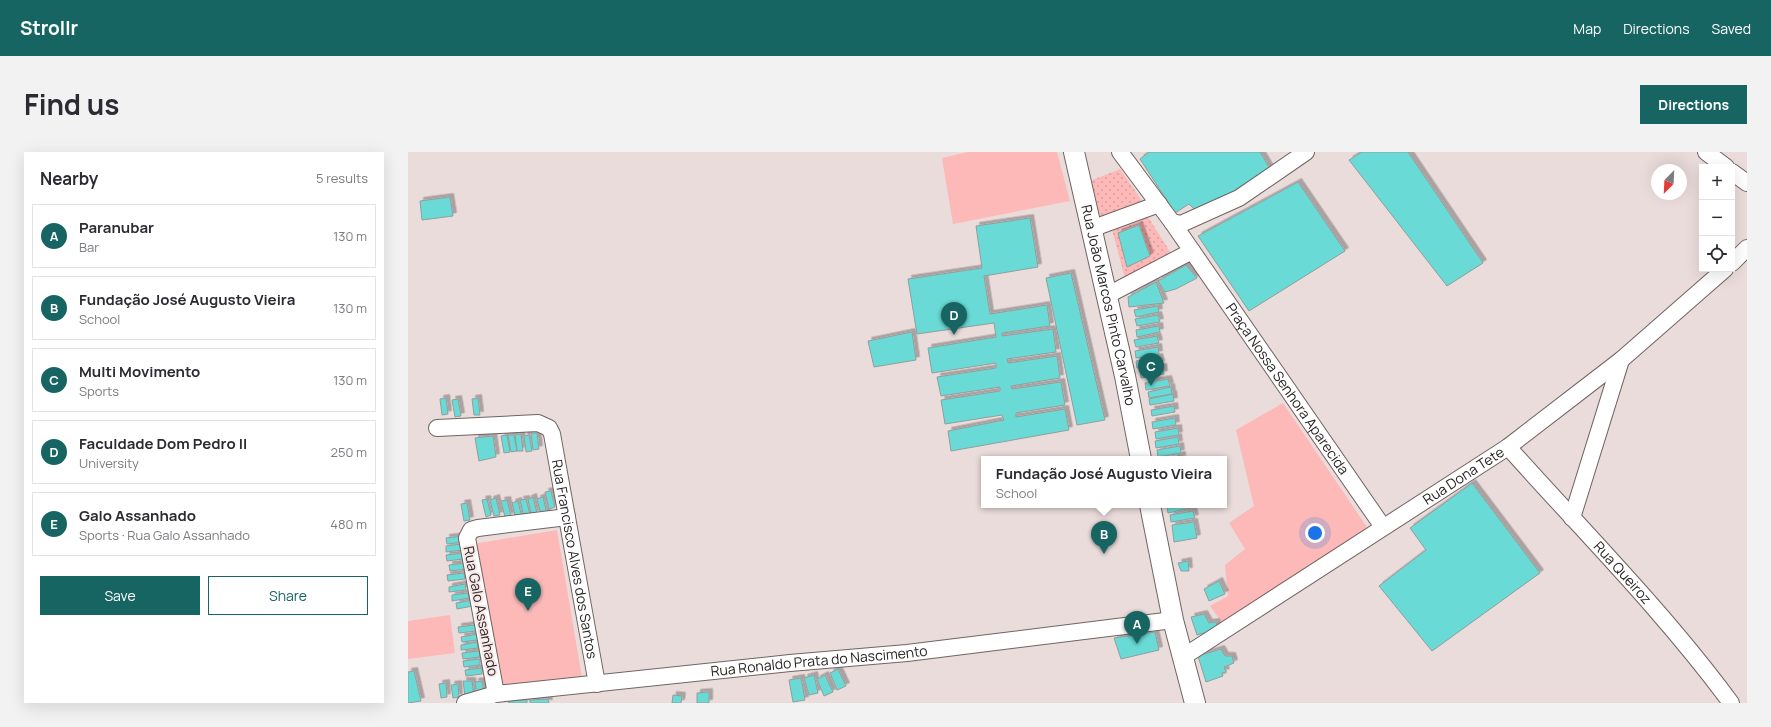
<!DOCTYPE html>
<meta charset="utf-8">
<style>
body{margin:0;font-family:Manrope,sans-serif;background:#f2f2f3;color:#2b2b33}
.controls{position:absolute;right:12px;top:12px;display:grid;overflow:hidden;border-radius:0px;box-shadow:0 4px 16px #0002}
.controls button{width:36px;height:36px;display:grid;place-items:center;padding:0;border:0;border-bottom:1px solid #e1e1e2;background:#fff;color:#2b2b33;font:20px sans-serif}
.compass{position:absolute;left:1243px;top:12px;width:36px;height:36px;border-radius:50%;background:#fff;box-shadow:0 4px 16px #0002;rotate:204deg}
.you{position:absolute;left:907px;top:381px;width:14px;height:14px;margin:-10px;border:3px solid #fff;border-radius:50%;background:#1a73e8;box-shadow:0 0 0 6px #1a73e833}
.badge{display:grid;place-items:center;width:26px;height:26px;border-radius:50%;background:#176562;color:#fff;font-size:13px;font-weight:700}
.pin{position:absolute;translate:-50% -33px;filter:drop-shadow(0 1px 2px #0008)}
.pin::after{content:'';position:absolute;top:21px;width:14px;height:12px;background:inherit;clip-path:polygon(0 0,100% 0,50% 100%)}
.popup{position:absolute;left:573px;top:304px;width:246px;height:52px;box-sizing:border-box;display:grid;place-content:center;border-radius:0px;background:#fff;filter:drop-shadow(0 1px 3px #0005);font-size:13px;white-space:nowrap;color:#7c7c81}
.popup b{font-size:15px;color:#2b2b33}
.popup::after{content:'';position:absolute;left:50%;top:100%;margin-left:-8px;border:8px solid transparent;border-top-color:#fff}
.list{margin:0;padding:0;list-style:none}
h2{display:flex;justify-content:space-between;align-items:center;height:52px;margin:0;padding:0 16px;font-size:17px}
h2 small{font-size:13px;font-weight:400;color:#7c7c81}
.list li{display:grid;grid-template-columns:26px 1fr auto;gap:12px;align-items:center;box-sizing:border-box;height:64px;margin:0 8px 8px;padding:0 8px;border:1px solid #e1e1e2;border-radius:0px}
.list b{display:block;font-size:15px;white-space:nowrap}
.list p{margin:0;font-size:13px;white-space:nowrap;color:#7c7c81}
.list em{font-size:13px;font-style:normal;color:#7c7c81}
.actions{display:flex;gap:8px;padding:12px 16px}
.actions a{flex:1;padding:9px 0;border:1px solid #176562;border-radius:0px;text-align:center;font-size:14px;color:#176562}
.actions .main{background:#176562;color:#fff}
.icon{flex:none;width:22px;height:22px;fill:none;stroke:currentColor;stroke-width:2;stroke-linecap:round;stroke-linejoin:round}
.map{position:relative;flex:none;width:1339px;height:551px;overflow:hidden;border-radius:0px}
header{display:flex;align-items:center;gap:24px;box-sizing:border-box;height:56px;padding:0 20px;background:#176562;color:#fff}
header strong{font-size:19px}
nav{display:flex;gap:22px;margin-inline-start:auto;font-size:14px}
.intro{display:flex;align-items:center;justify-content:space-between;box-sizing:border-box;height:96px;padding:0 24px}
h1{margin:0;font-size:28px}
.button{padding:10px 18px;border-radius:0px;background:#176562;color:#fff;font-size:14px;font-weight:700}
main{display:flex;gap:24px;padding:0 24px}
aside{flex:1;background:#fff;border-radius:0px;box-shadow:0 4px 16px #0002}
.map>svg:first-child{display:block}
.grass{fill:#fcb9b7}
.park{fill:url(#park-dots)}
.building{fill:#69dad5;stroke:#909e9d;filter:url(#shadow)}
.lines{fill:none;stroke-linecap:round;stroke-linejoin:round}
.minor-casing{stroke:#706463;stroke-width:18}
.major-casing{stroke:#706463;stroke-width:22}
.minor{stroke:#fff;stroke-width:16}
.major{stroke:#fff;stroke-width:20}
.labels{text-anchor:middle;stroke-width:4;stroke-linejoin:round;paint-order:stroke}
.street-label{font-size:14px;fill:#292323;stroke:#f8e9e8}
</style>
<header>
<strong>Strollr</strong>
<nav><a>Map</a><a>Directions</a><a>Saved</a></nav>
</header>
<div class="intro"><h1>Find us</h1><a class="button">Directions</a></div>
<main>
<aside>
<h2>Nearby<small>5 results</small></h2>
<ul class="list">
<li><span class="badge">A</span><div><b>Paranubar</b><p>Bar</p></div><em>130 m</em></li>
<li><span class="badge">B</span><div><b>Fundação José Augusto Vieira</b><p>School</p></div><em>130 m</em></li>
<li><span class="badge">C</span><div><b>Multi Movimento</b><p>Sports</p></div><em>130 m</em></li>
<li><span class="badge">D</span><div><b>Faculdade Dom Pedro II</b><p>University</p></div><em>250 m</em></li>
<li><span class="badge">E</span><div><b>Galo Assanhado</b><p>Sports · Rua Galo Assanhado</p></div><em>480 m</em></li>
</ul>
<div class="actions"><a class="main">Save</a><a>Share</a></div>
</aside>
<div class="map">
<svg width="1339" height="551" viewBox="0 0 1339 551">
<defs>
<pattern id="park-dots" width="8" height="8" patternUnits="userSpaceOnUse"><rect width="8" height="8" fill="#fcb9b7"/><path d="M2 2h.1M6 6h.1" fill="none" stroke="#d89f9d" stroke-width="1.8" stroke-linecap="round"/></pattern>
<filter id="shadow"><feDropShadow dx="3.5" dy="-3.5" stdDeviation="0" flood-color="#0004"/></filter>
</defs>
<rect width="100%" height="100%" fill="#eadcdb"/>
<path class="grass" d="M 560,0 L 649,0 L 662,49 L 545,72 L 534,6 Z
M 875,251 L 961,378 L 815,472 L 802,454 L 820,444 L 817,413 L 837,397 L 821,371 L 846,354 L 828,278 Z
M 149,378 L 174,526 L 90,540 L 65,392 Z
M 42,463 L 47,501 L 0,507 L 0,469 Z"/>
<path class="park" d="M 712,17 L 734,49 L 692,64 L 682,29 Z
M 739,63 L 764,103 L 717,126 L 703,74 Z"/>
<path class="building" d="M 741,0 L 852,0 L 864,20 L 814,50 L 809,46 L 789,60 L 781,52 L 767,61 L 732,7 Z
M 954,0 L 1000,0 L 1075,111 L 1039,134 L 941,8 Z
M 890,30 L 937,99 L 841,159 L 790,84 Z
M 42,45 L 45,64 L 14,68 L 12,49 Z
M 622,66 L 630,115 L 576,124 L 582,162 L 639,153 L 642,174 L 594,181 L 594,184 L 645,177 L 648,200 L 599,207 L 600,211 L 649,204 L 652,226 L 603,234 L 604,237 L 653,230 L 657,253 L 608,261 L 608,265 L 657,257 L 661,278 L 543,299 L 540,279 L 596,268 L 594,263 L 537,272 L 533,248 L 592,239 L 592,235 L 533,244 L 529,225 L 588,216 L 588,211 L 524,221 L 520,196 L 588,185 L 586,171 L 509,182 L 500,127 L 574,116 L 568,74 Z
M 731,73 L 742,104 L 719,115 L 710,81 Z
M 778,113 L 789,126 L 768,137 L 757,140 L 750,129 Z
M 663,121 L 697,268 L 669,273 L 638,126 Z
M 748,130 L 756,151 L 721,155 L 720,145 Z
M 750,154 L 751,160 L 728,165 L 726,158 Z
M 750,163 L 752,170 L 729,174 L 727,167 Z
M 751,174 L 752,180 L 729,185 L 728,178 Z
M 504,180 L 508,208 L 466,215 L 460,189 Z
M 749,184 L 751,191 L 728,195 L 726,188 Z
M 750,195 L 751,202 L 728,206 L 727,199 Z
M 751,205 L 753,212 L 729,216 L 728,209 Z
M 755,215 L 756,222 L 733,226 L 732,219 Z
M 760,227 L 762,234 L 738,238 L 737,231 Z
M 763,235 L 764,242 L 741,246 L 740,240 Z
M 765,242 L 766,249 L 742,253 L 741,247 Z
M 38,246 L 40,262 L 34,263 L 32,247 Z
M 70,246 L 72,263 L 66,263 L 64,247 Z
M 50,247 L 53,264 L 47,265 L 44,248 Z
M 766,254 L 767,260 L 744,264 L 743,258 Z
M 767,266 L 768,273 L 745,277 L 744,270 Z
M 770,276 L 771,283 L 748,287 L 747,280 Z
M 123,281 L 129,281 L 131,297 L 125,298 Z
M 113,282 L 115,299 L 109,299 L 107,283 Z
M 99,283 L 102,300 L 96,301 L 93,284 Z
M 100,283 L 106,283 L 109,299 L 103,300 Z
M 121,283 L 124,299 L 118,300 L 116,284 Z
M 85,284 L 88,305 L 71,309 L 67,286 Z
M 770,285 L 771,292 L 748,296 L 747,289 Z
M 772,294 L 773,301 L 750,305 L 749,298 Z
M 774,303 L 774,307 L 754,307 Z
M 1064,331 L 1132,421 L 1024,499 L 971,434 L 1018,398 L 1002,376 Z
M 143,339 L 147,355 L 141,357 L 137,340 Z
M 125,345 L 129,361 L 123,363 L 120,347 Z
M 135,345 L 139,362 L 133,363 L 129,347 Z
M 88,346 L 92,363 L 86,364 L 82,348 Z
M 79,347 L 83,363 L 78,365 L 74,348 Z
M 118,347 L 122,363 L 116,364 L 112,348 Z
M 99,348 L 103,364 L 97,365 L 93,349 Z
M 110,349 L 114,366 L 108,367 L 104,351 Z
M 59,351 L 62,368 L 56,369 L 53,352 Z
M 764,353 L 783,353 L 783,356 L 760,361 L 759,354 Z
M 785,359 L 787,366 L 763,370 L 762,363 Z
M 786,370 L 789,386 L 766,390 L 764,373 Z
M 55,384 L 55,390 L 39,392 L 38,386 Z
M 54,392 L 55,398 L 38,400 L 38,394 Z
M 55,401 L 55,407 L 39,409 L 38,403 Z
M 780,409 L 781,419 L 773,419 L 770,411 Z
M 57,411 L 58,417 L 42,419 L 41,413 Z
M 56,421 L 57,427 L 40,429 L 39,423 Z
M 811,429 L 817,442 L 801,449 L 796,437 Z
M 57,432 L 58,438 L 41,440 L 41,435 Z
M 60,441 L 61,446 L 44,449 L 44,443 Z
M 65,448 L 65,454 L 49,457 L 48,451 Z
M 796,462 L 801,471 L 808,470 L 810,477 L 789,483 L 783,465 Z
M 67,473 L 68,479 L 51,481 L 50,475 Z
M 747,480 L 751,498 L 713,507 L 706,486 Z
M 70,482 L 70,488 L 54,490 L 53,485 Z
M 69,490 L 70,496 L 53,498 L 53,493 Z
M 813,497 L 817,504 L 824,504 L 826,511 L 816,515 L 818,520 L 814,521 L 815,524 L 798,530 L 790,504 Z
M 71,499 L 72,505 L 55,507 L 54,501 Z
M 72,507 L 72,513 L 56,515 L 55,509 Z
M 74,516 L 74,522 L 58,524 L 57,518 Z
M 430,517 L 438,534 L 429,538 L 422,521 Z
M 6,519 L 13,549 L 0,551 L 0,520 Z
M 406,523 L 410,541 L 401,543 L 396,526 Z
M 417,523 L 425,540 L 416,544 L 409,527 Z
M 393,526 L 397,548 L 385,550 L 381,528 Z
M 55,529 L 64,529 L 66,543 L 57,544 Z
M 74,529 L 76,542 L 69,543 L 67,530 Z
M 38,531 L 39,545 L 33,546 L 31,532 Z
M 50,532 L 51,545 L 45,546 L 43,533 Z
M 301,540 L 301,551 L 289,551 L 289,541 Z
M 265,543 L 274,544 L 273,551 L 264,551 Z
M 140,547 L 141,551 L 122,551 L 122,548 Z
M 119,548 L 119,551 L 101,551 L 100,549 Z"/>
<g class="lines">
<g class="minor-casing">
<g id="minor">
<path id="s1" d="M 712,0 L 764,70 L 975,375"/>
<path d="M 1298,0 L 1318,15"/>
<path d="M 1324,20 L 1339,31"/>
<path d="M 764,70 L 773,72 L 831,46 L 898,0"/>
<path d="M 683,77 L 751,52"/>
<path d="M 1324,111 L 1339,96"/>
<path d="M 698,144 L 784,99"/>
<path id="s2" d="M 29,276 L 130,271 L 141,276 L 144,282 L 189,532"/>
<path id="s3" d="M 1100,295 C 1175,379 1256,460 1323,551"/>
<path d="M 1164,366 L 1213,208"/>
<path id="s4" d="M 775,505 L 1100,295 L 1213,208 L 1317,117"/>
<path d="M 88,542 L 59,386 L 63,378 L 70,376 L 159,365"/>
<path id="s5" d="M 57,551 L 88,542 L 382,511 L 499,501 L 765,468"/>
</g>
</g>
<g class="major-casing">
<g id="major">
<path id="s6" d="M 666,0 L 717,224 L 733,307"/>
<path d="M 742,353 L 765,468 L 787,551"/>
</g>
</g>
<use href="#minor" class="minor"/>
<use href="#major" class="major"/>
</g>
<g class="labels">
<g class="street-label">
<text dy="5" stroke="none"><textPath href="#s6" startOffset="157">Rua João Marcos Pinto Carvalho</textPath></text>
<text dy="5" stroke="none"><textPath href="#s1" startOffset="290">Praça Nossa Senhora Aparecida</textPath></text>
<text dy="5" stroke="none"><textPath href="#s4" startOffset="334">Rua Dona Tete</textPath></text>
<text dy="5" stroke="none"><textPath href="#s2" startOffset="247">Rua Francisco Alves dos Santos</textPath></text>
<text dy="5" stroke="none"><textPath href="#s3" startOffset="170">Rua Queiroz</textPath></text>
<text transform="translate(73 459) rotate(79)" y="5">Rua Galo Assanhado</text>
<text dy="5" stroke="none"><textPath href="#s5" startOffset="357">Rua Ronaldo Prata do Nascimento</textPath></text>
</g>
</g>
</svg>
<div class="controls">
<button>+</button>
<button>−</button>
<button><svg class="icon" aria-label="locate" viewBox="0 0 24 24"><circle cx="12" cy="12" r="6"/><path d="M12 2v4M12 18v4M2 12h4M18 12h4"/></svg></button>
</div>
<svg class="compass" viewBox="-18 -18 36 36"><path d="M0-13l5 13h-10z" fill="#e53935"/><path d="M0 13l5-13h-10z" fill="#7c7c81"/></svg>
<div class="you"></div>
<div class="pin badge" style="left:729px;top:492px">A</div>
<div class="pin badge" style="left:696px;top:402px">B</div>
<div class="popup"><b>Fundação José Augusto Vieira</b>School</div>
<div class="pin badge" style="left:743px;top:234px">C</div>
<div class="pin badge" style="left:546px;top:183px">D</div>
<div class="pin badge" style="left:120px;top:459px">E</div>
</div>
</main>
